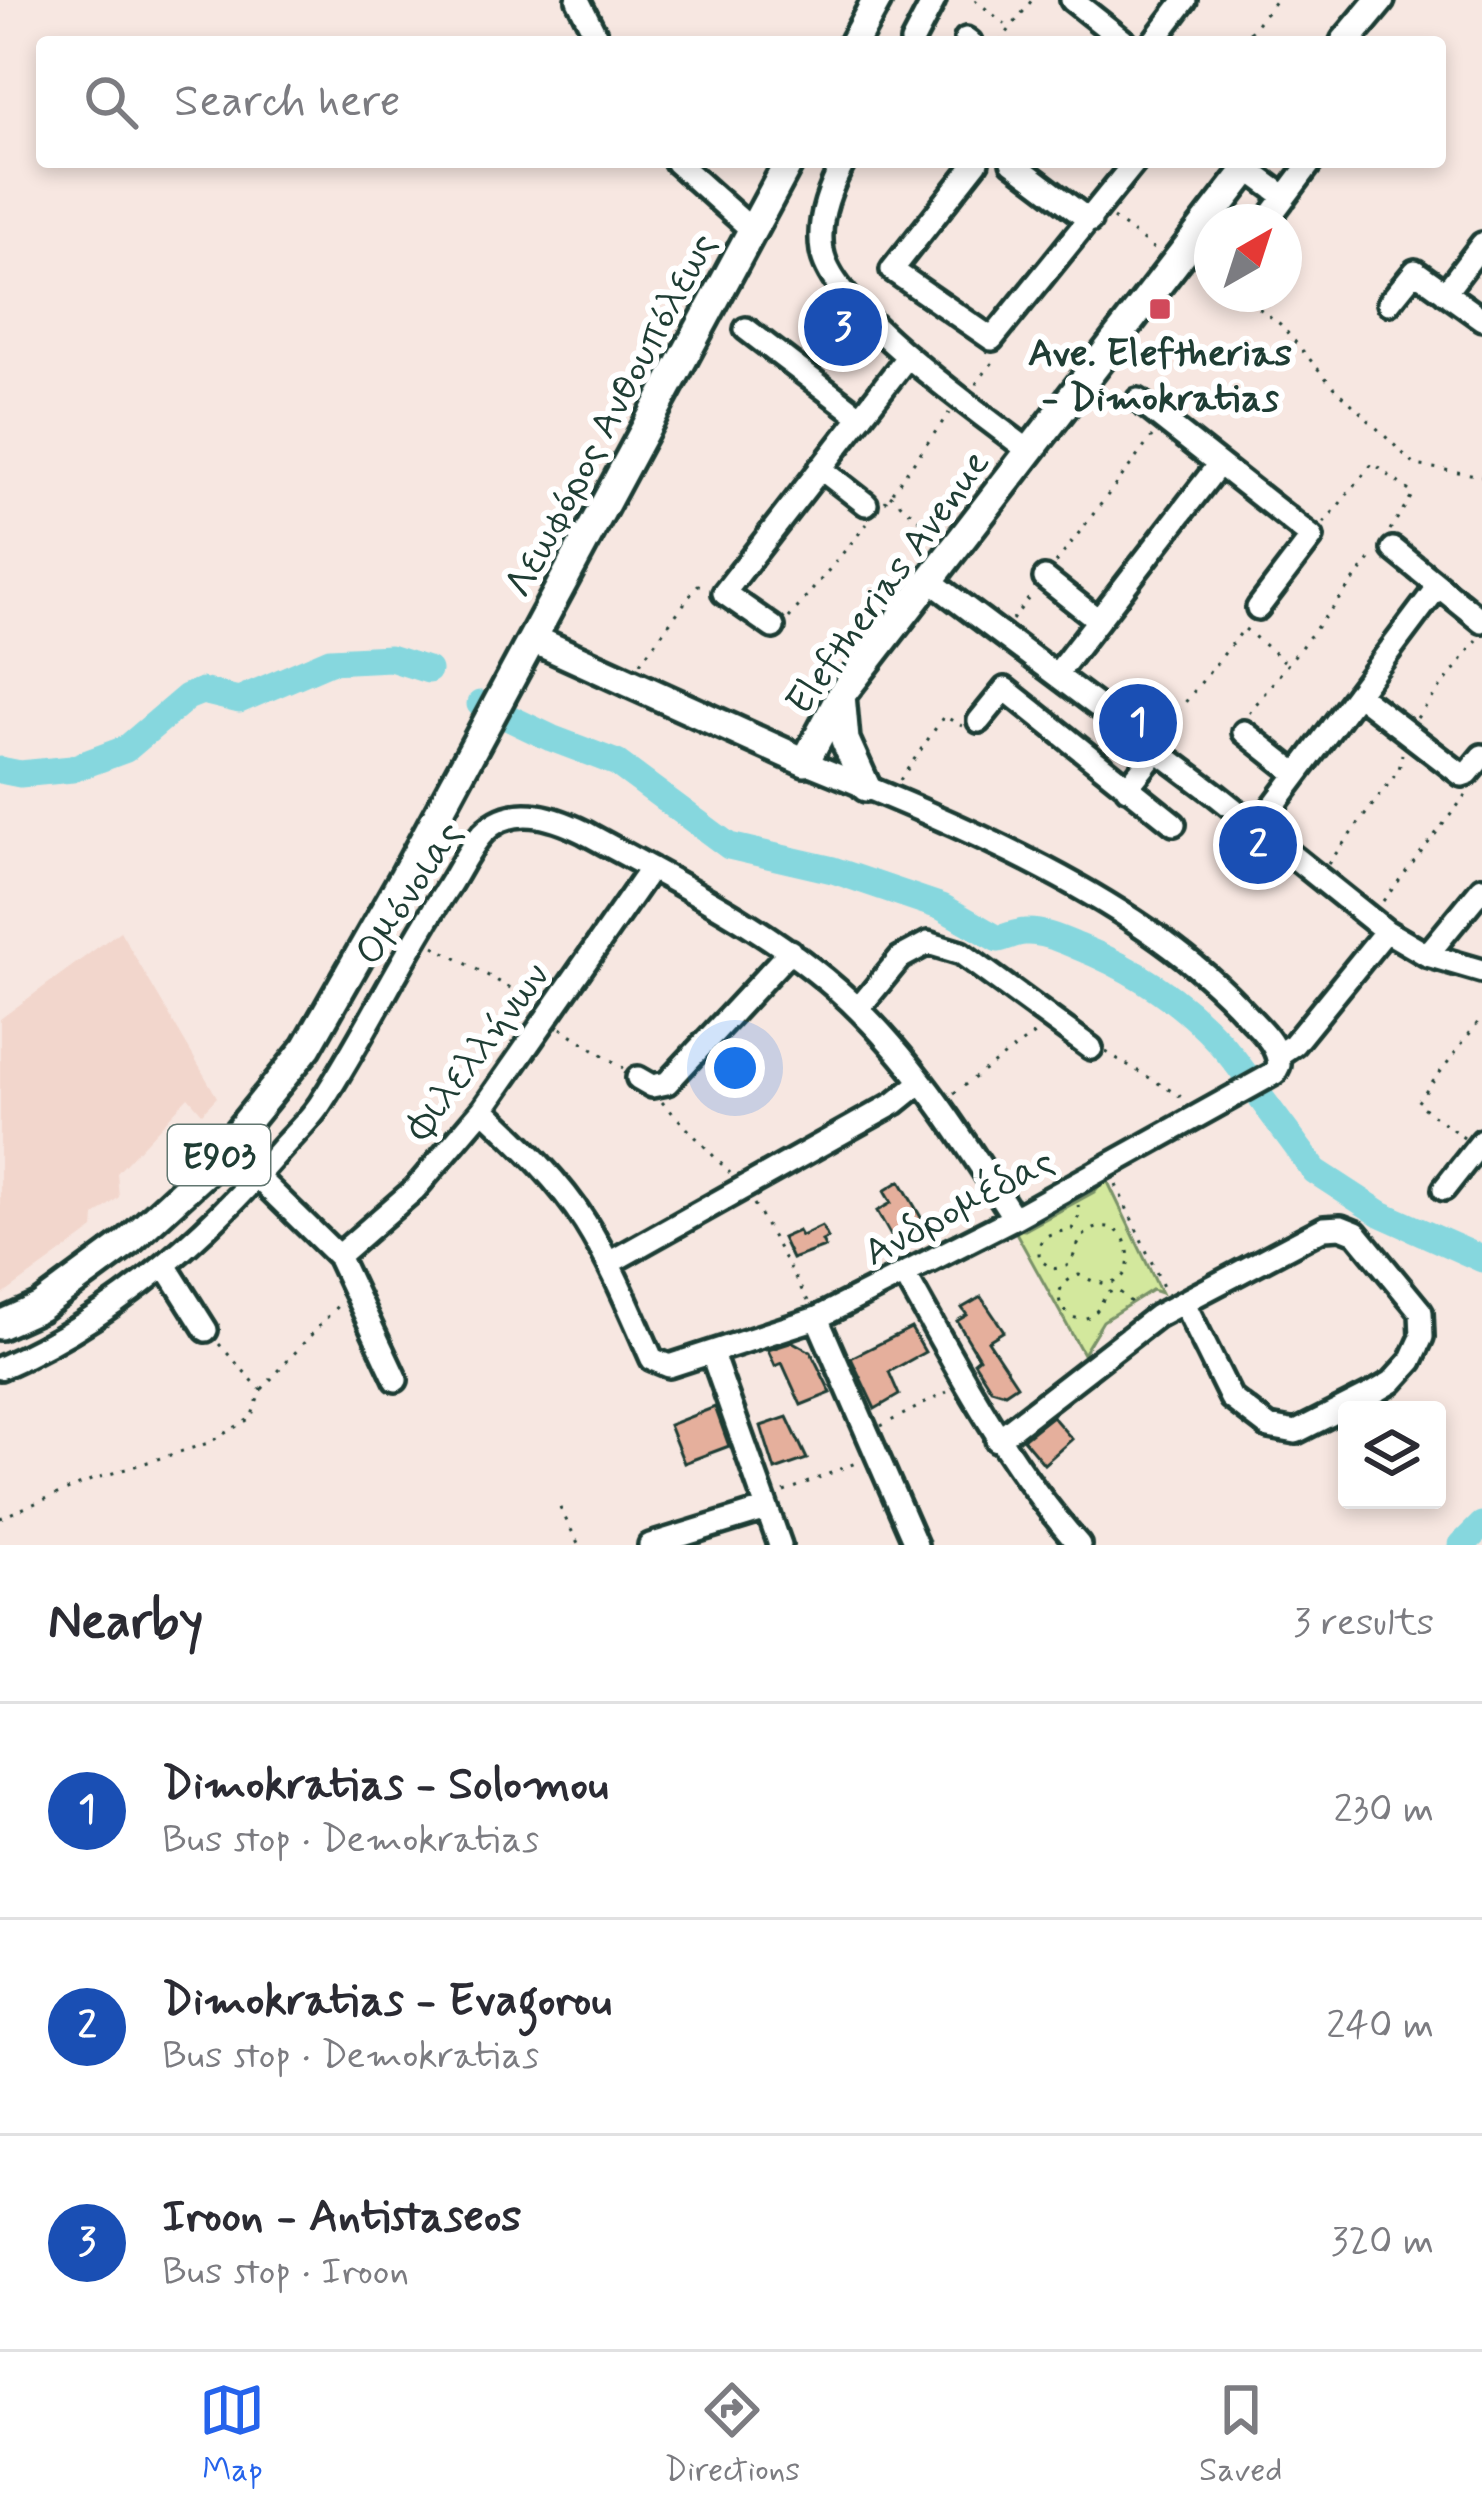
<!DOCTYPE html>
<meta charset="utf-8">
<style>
body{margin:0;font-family:Mynerve,sans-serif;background:#f7f7f7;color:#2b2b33}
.controls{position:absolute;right:36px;bottom:36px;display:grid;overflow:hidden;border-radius:12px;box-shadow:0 6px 18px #0003}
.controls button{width:108px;height:108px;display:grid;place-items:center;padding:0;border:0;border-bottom:3px solid #e1e1e2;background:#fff;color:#2b2b33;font:60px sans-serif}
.compass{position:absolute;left:1194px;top:204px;width:108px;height:108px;border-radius:50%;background:#fff;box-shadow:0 6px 18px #0003;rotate:39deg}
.you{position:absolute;left:735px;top:1068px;width:42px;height:42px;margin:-30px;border:9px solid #fff;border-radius:50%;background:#1a73e8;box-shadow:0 0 0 18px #1a73e833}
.badge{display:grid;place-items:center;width:78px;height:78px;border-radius:50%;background:#2563eb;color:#fff;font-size:39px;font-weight:700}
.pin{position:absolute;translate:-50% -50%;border:6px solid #fff;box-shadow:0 3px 12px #0006}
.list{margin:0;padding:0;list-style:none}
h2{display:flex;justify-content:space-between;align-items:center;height:156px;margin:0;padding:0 48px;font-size:51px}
h2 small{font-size:39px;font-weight:400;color:#7c7c81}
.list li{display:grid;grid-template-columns:78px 1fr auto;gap:36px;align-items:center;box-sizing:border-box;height:216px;padding:0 48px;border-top:3px solid #e1e1e2}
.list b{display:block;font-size:45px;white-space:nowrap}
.list p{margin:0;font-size:39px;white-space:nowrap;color:#7c7c81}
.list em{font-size:39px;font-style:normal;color:#7c7c81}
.icon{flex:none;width:66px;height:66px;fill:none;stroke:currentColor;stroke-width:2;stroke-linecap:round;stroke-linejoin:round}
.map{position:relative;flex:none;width:1482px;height:1545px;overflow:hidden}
.search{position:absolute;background:#fff;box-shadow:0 6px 18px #0003;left:36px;right:36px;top:36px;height:132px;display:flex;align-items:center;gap:30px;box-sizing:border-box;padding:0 42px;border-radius:12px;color:#7c7c81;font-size:45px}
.sheet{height:804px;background:#fff}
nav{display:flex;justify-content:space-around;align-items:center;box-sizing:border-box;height:168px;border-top:3px solid #e1e1e2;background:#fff;font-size:33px;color:#7c7c81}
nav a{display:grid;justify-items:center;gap:6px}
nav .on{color:#2563eb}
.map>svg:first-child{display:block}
.built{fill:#f2d6cc}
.green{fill:#d3e89d;stroke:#799268;stroke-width:3}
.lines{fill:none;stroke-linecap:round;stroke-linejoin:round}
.river{stroke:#86d7de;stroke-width:27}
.building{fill:#e5af9c;stroke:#1f3d34;stroke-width:3}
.minor-casing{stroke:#1f3d34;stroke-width:30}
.major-casing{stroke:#1f3d34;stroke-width:36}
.path{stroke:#1f3d34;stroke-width:3;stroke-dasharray:3 9;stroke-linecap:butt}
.minor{stroke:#fff;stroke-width:21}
.major{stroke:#fff;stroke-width:27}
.poi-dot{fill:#d1495b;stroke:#fff;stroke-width:4.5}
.labels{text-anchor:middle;stroke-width:12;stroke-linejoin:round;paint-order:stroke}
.shield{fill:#fff;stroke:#627771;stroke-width:3}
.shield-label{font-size:36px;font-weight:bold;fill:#1f3d34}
.poi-label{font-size:39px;font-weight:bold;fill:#1f3d34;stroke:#fff}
.street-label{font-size:39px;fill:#1f3d34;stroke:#fff}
</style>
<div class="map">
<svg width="1482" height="1545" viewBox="0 0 1482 1545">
<rect width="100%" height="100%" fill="#f7e7e1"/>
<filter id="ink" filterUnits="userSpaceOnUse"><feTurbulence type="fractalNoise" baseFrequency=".00833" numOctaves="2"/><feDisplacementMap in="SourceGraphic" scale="24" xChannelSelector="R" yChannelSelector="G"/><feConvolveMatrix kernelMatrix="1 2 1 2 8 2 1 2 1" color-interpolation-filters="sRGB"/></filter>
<g filter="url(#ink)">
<path class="built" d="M 120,931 L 217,1097 L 202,1113 L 188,1097 L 117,1173 L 119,1197 L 95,1216 L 94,1229 L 0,1297 L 0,1019 Z"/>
<path class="green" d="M 1106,1178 L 1161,1293 L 1152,1290 L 1103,1321 L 1083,1354 L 1014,1229 L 1025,1230 L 1094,1192 Z"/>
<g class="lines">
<path class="river" d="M 480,704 L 481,705
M 507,717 L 551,738 L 617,763 L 729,846 L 833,870 L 942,907 L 998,939 C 1007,937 1017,932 1025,932 C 1044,931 1062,940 1079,947 C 1147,974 1205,1017 1247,1077
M 0,770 L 20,774 L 72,769 L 126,749 L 187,697 L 202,691 L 239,700 L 330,661 L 390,658 L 428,670
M 1261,1098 L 1315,1171 L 1381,1214 L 1482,1259
M 1462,1545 L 1482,1525"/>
</g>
<path class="building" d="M 900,1181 L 926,1226 L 895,1243 L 877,1211 L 891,1203 L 884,1191 Z
M 822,1226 L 828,1238 L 822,1241 L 825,1247 L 792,1259 L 782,1238 L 798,1231 L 801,1236 Z
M 981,1297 L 1004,1331 L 988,1341 L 1017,1385 L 1005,1393 L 991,1389 L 974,1362 L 979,1358 L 957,1321 L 967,1315 L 962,1308 Z
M 911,1328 L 925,1352 L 889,1372 L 899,1395 L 875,1409 L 851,1358 Z
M 793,1342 L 811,1352 L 831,1393 L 801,1405 L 782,1363 L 775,1366 L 768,1350 Z
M 715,1407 L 729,1446 L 684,1463 L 669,1425 Z
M 1052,1416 L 1072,1439 L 1044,1464 L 1023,1439 Z
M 787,1417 L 807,1459 L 775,1470 L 761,1426 Z"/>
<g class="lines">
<g class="minor-casing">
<path id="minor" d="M 578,0 L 599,42
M 1072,0 L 1125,42
M 966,39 L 970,42
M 912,42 L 934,0
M 1153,42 L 1185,0
M 676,162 L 752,230
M 844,162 C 829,189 817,220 822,251 C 831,310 981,413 1029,451
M 977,162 L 892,270 L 992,339 L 1135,162
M 1012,162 L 1090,221
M 1247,169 L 1285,197
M 1266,222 L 1311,162
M 1445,293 L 1482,244
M 1389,303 L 1415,271 L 1482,319
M 746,329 L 861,417
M 1138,400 L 1312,537 L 1258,608
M 820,468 L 866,504
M 1393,549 L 1482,621
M 1045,578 L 1098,620
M 929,580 L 1215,794 L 1386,931 L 1427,955 L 1482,971
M 773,627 L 724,593 L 908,356
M 1056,675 L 1219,464
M 1357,694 L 1462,775 L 1468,773 L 1482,756
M 979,721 L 1005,689 L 1174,824
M 1244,732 L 1297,774
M 1127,788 L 1156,752
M 1256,829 L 1438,586
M 1427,955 L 1482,888
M 858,1009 L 900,958 L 928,943 L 961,953 L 1091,1048
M 1278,1055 L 1294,1044 L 1386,931
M 638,1078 L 652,1086 L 667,1083 L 790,951
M 483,1109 C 519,1143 558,1179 585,1222 C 612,1265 631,1312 652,1359 L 669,1366 L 817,1318 L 1014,1218 L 1275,1073 L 1279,1065 C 1277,1042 1259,1029 1245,1013 C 1138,896 950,821 805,762
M 257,1177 L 338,1256 L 396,1380
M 1444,1189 L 1482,1141
M 338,1256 L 415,1189 L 483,1109 L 651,868
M 609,1263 L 895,1103 L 921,1082
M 165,1265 L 206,1330
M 905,1275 C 959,1371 1006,1462 1079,1545
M 817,1318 L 916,1545
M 712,1354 L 780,1545
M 0,1368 C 110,1320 203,1240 280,1150 C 294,1134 311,1119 322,1101 C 367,1032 402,956 448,887 C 459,870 469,848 483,833 C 512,803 551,816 584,832 C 677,883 786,936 861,1012 C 922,1073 968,1146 1014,1218
M 997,1440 L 1157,1316 L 1324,1228 L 1341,1227 L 1356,1233 L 1421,1312 L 1422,1337 L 1411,1361 L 1392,1382 L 1375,1392 L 1296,1432 L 1269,1427 L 1231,1398 L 1184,1303
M 650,1545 L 767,1509"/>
</g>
<g class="major-casing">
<path id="major" d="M 854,42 L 877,0
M 1345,42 L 1380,0
M 533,639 L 805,762 L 841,695 L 1253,162
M 841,695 L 845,740 L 866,787
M 0,1325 L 40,1307 L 127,1243 L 209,1168 L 307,1047 L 404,877 L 789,162"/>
</g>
<path class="path" d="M 975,0 L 1010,28
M 1000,42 L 1032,0
M 1242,42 L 1276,0
M 1113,218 L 1158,252
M 1199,263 L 1212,273
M 1240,294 L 1280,324 L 1329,382 L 1415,465 L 1482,476
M 976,384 L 996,358
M 1099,394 L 1112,404 L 1119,397
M 890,495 L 938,535
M 885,502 L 949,413
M 1324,523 L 1373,463 L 1413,494 L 1390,530
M 1056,563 L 1152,437
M 789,618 L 867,524
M 1012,620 L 1032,594
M 1245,629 L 1284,661
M 640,663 L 698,585 L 705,587
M 1249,713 L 1373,556
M 1417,718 L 1477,640
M 1163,730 L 1244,629
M 900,780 L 944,716 L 962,726
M 1328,864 L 1399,770 L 1402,754
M 1383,901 L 1466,795
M 434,946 L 536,1002
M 561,1028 L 623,1068
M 1106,1052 L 1185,1099
M 954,1093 L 1038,1031
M 662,1102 L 730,1173
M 1464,1138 L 1417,1103 L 1482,1017
M 1116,1185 L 1165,1291
M 754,1204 L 808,1301
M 1078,1205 L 1080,1214 L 1072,1229 C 1054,1234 1034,1232 1040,1260 L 1053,1269 L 1067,1266 C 1077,1256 1075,1242 1087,1233 C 1132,1202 1148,1295 1097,1282 C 1091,1281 1085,1277 1079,1275 C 1029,1292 1087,1352 1105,1294 L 1116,1290 L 1128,1298 L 1134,1309
M 262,1389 L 340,1303
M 881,1426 L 947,1392
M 784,1492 L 858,1462
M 560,1508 L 579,1545
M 0,1518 L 91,1480 L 208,1443 L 251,1418 L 261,1390 L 218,1343"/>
<use href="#minor" class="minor"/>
<use href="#major" class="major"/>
</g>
</g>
<rect class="poi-dot" x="1148" y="297" width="24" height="24" rx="6"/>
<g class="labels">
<rect class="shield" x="168" y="1125" width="102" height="60" rx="9"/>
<g class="shield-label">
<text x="219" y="1168">E903</text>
</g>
<g class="poi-label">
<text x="1160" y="365">Ave. Eleftherias<tspan x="1160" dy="45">- Dimokratias</tspan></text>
</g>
<g class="street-label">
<text transform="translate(609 414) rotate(-62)" y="14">Λεωφόρος Ανθουπόλεως</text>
<text transform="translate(886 581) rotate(-54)" y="14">Eleftherias Avenue</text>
<text transform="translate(407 892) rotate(-57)" y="14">Ομόνοιας</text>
<text transform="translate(476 1050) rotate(-53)" y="14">Φιλελλήνων</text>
<text transform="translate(958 1205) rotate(-28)" y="14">Ανδρομέδας</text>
</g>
</g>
</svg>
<div class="controls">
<button><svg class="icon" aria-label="layers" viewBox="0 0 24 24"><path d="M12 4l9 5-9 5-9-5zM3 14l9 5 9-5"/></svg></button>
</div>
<svg class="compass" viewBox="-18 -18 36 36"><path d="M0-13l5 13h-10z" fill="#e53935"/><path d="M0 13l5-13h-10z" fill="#7c7c81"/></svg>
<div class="you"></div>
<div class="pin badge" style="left:1138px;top:723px;background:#1a4fb4">1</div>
<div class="pin badge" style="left:1258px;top:845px;background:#1a4fb4">2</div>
<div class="pin badge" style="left:843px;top:327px;background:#1a4fb4">3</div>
<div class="search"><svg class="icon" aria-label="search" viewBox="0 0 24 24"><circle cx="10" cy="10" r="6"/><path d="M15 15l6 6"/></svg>Search here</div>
</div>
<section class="sheet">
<h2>Nearby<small>3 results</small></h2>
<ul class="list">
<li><span class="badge" style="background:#1a4fb4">1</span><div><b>Dimokratias - Solomou</b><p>Bus stop · Demokratias</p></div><em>230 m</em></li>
<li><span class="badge" style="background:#1a4fb4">2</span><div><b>Dimokratias - Evagorou</b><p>Bus stop · Demokratias</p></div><em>240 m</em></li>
<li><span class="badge" style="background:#1a4fb4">3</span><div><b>Iroon - Antistaseos</b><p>Bus stop · Iroon</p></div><em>320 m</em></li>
</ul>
</section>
<nav>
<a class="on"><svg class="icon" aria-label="map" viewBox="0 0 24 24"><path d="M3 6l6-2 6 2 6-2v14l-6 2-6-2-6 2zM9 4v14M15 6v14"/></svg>Map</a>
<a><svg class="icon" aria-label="directions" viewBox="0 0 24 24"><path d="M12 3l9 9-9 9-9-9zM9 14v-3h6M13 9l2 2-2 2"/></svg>Directions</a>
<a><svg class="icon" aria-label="saved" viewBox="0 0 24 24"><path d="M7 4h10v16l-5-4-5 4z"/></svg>Saved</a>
</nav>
